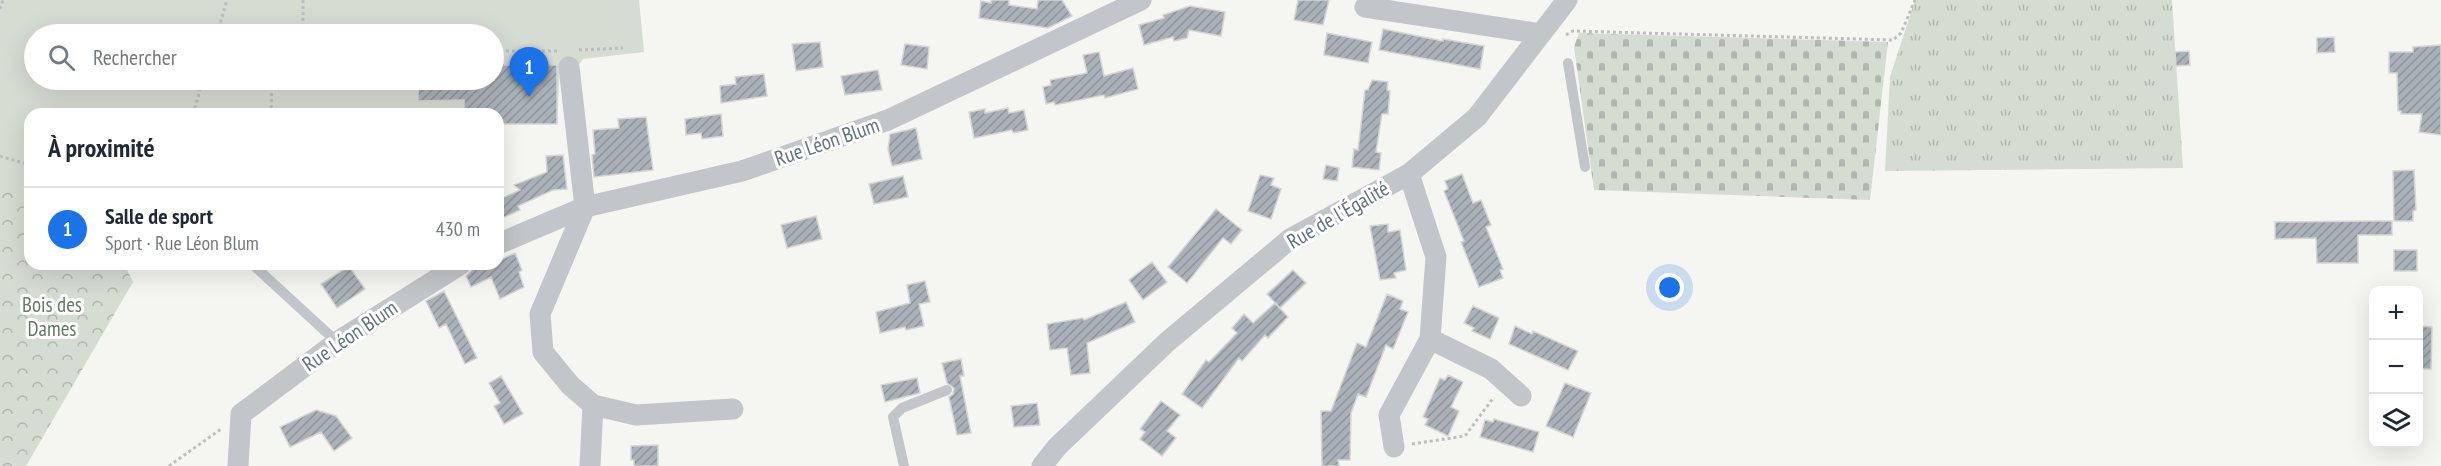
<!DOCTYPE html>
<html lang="fr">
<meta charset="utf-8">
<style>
body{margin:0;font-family:"PT Sans Narrow",sans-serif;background:#f2f2f3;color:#1f2937}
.controls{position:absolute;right:18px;bottom:18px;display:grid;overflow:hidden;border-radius:12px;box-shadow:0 6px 24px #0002}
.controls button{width:54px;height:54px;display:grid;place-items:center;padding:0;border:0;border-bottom:2px solid #e0e1e3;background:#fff;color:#1f2937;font:30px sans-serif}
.you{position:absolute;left:1670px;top:288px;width:21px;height:21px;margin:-15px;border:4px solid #fff;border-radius:50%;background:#1a73e8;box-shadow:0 0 0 9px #1a73e833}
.badge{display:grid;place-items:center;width:39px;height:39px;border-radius:50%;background:#1a73e8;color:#fff;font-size:20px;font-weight:700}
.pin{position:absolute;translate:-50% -50px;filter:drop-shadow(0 2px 3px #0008)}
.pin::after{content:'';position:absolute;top:32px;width:21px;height:18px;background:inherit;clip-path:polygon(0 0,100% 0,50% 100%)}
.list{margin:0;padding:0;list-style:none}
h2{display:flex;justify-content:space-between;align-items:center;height:78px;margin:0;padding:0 24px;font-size:26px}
h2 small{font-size:20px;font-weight:400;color:#747a83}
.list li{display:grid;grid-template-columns:39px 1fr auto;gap:18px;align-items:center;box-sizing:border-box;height:84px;padding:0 24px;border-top:2px solid #e0e1e3}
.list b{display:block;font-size:22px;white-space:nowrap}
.list p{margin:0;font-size:20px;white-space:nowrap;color:#747a83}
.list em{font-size:20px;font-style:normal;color:#747a83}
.icon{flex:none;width:33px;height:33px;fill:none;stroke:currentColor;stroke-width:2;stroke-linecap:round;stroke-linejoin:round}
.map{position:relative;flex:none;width:2441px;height:466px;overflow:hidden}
.search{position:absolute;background:#fff;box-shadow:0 6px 24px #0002;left:24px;top:24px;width:480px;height:66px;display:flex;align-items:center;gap:15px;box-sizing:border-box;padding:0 21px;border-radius:33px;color:#747a83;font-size:22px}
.panel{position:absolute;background:#fff;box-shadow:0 6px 24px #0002;left:24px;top:108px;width:480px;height:162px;border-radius:18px}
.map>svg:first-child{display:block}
.grass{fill:url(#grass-tufts)}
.forest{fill:url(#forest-crowns)}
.cemetery{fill:url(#cemetery-stones)}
.pitch{fill:#d5dcd2;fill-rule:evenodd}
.building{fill:url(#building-hatch);stroke:#d6d6d4;stroke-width:1.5}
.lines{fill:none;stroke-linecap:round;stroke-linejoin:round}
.path{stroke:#bcbec0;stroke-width:3;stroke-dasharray:3 3;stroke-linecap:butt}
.service{stroke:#c2c5c9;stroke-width:10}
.minor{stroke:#c2c5c9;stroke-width:21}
.labels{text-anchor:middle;stroke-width:6;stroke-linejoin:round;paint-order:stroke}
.street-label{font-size:21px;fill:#637283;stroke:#fff}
.park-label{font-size:21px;fill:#657a62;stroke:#fff}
</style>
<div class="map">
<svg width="2441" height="466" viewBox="0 0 2441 466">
<defs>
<pattern id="grass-tufts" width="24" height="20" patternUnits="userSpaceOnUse" patternTransform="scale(1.5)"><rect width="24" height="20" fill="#d5dcd2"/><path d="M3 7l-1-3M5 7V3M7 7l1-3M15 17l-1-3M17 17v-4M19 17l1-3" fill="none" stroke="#b0b7b0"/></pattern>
<pattern id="forest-crowns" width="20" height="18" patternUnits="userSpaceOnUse" patternTransform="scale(1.5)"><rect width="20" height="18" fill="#d5dcd2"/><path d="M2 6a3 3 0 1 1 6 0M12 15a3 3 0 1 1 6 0" fill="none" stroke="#b0b7b0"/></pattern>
<pattern id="cemetery-stones" width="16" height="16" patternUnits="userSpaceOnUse" patternTransform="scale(1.5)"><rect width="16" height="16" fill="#d5dcd2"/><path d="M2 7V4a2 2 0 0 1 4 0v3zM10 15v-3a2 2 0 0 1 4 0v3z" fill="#b0b7b0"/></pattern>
<pattern id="building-hatch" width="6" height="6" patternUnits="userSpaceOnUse" patternTransform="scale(1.5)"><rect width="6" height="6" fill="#aab1b8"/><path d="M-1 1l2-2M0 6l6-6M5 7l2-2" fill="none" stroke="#8e949b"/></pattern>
</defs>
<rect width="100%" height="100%" fill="#f5f5f1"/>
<path class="grass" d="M 1915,0 L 2172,0 L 2183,168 L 1885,171 L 1890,77 Z"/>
<path class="forest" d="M 0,176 L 30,192 L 30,264 L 124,264 L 133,282 L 26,466 L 0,466 Z"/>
<path class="cemetery" d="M 1579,33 L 1888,42 L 1870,200 L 1594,190 L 1574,47 Z"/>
<path class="pitch" d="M 0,0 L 639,0 L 644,52 L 583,59 L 578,66 L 560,65 L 557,124 L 498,124 L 498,114 L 30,114 L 30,191 L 0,179 ZM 34,34 L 494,34 L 494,80 L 34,80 Z"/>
<path class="building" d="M 991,0 L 1009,0 L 1009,5 L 1037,9 L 1038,0 L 1062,0 L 1072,16 L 1048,28 L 979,18 L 981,1 L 991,3 Z
M 1298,0 L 1329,0 L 1323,25 L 1294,20 Z
M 1190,6 L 1225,12 L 1221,36 L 1189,30 L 1187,38 L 1174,41 L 1173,37 L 1144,45 L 1139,25 L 1164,18 L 1163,15 Z
M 1383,29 L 1443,41 L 1443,39 L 1484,46 L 1480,69 L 1379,50 Z
M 1327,33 L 1372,42 L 1368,63 L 1324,55 Z
M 2334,37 L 2335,52 L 2317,53 L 2317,38 Z
M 820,42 L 823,67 L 796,71 L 792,44 Z
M 905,44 L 929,47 L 927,69 L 901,65 Z
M 2441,45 L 2441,135 L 2419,132 L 2422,114 L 2401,114 L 2401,111 L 2398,111 L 2397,73 L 2389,73 L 2389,52 L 2413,52 L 2413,47 Z
M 2189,51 L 2190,65 L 2176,66 L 2175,52 Z
M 1099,52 L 1104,76 L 1133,68 L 1138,89 L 1105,98 L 1104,95 L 1055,105 L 1054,102 L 1046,104 L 1043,87 L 1051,85 L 1050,80 L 1087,73 L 1083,55 Z
M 494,65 L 557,65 L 557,124 L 498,124 L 498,114 L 464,114 L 464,100 L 418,101 L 418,80 L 494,80 Z
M 878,70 L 882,90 L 845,95 L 841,76 Z
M 764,74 L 767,96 L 721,103 L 720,86 L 736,84 L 735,77 Z
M 1372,80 L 1388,82 L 1387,90 L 1390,91 L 1388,114 L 1382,114 L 1376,152 L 1381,153 L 1379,170 L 1352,167 L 1354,149 L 1358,150 L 1365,90 L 1368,90 Z
M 1008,108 L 1009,113 L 1024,110 L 1028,130 L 1013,133 L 1012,130 L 974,138 L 969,112 L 985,109 L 985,113 Z
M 721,114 L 723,136 L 702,139 L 701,133 L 686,135 L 685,119 Z
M 646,117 L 653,170 L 594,177 L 592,155 L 595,154 L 593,130 L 619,128 L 618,119 Z
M 916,128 L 922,159 L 892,166 L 888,149 L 890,134 Z
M 563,155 L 567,189 L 553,190 L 518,206 L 520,210 L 498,220 L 498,200 L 520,190 L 514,185 L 547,172 L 546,156 Z
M 1326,165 L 1339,168 L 1337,181 L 1323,179 Z
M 2414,170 L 2416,210 L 2413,211 L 2413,221 L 2394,221 L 2393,171 Z
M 1462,174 L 1473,203 L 1481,200 L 1491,225 L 1486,227 L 1503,269 L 1500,270 L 1503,278 L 1479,287 L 1461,242 L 1464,241 L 1444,191 L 1448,189 L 1445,181 Z
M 1260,175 L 1274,178 L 1271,185 L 1281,189 L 1271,219 L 1248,211 Z
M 903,176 L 908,197 L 874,204 L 869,184 Z
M 1216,209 L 1242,230 L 1231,244 L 1223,238 L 1187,283 L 1168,267 Z
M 816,216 L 822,239 L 787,248 L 781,225 Z
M 2371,221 L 2392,221 L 2392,235 L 2358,235 L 2358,263 L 2317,263 L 2316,238 L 2275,239 L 2275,222 Z
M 1388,224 L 1388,232 L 1400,230 L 1406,270 L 1394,273 L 1396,278 L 1380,280 L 1370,226 Z
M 2394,250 L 2417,250 L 2417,271 L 2394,271 Z
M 515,253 L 522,270 L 519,272 L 524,287 L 500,299 L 491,277 L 471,287 L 466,276 L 473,269 L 481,264 L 498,264 L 498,261 Z
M 1152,262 L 1167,282 L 1143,300 L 1129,280 Z
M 349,266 L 365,289 L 337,308 L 321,284 Z
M 1293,270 L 1306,283 L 1280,308 L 1267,294 Z
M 925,281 L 930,302 L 919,304 L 924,326 L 906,330 L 905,327 L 880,333 L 876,312 L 910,303 L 907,285 Z
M 444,291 L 477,358 L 465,364 L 446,324 L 439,328 L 426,301 Z
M 1387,294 L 1403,301 L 1400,309 L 1408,312 L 1393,349 L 1386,345 L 1366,397 L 1358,394 L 1351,413 L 1350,460 L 1338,460 L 1339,466 L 1322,466 L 1321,411 L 1331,411 L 1357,343 L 1366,347 Z
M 1126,302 L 1135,322 L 1087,343 L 1090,373 L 1071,375 L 1067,348 L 1050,350 L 1047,324 L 1083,318 L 1084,320 Z
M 1275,303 L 1288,317 L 1268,338 L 1265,335 L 1242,361 L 1239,358 L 1202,408 L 1182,394 L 1206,360 L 1209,362 L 1237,333 L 1232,328 L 1244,314 L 1253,323 Z
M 1473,306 L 1499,318 L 1490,339 L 1472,331 L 1474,328 L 1464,323 Z
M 1515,326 L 1532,334 L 1533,331 L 1578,351 L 1568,370 L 1509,344 Z
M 2418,326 L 2432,327 L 2431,369 L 2418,369 Z
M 961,359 L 964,376 L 960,376 L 971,433 L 957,435 L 949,397 L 953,394 L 954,388 L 947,383 L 942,363 Z
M 1448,375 L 1463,382 L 1451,407 L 1459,411 L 1448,436 L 1425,425 L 1428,419 L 1423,417 L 1440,378 L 1445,380 Z
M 501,376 L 523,414 L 504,424 L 494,406 L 500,403 L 489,383 Z
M 917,378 L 920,393 L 885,402 L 881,385 Z
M 1565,383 L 1591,393 L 1573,437 L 1546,426 Z
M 1161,401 L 1180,415 L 1167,431 L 1176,438 L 1162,456 L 1140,439 L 1145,432 L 1140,429 Z
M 1037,403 L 1040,425 L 1014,427 L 1011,406 Z
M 316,410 L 336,416 L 352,438 L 334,451 L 321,432 L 290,447 L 280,427 Z
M 1494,419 L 1539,432 L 1533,452 L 1480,437 L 1485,420 L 1493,422 Z
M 658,445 L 658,466 L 634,466 L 634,460 L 631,460 L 631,446 Z"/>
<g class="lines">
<path class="path" d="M 303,0 L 303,34
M 0,9 L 3,0
M 217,34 L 227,0
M 1566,35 L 1573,31 L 1893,40 L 1901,33 L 1915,0
M 579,50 L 623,48
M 494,51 L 559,51
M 193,114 L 203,80
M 271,114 L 272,80
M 0,156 L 30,165
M 1412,444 L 1465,436 L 1494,397
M 169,466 L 221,429"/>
<path class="service" d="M 1568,63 L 1585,167
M 252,264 L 337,342
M 904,466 L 893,417 L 902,408 L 947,390"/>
<path class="minor" d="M 1365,7 L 1541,34
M 569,67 L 585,207 L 540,314 L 543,352 L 570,385 L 593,405 L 590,466
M 498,244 L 585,207 L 742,171 L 888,120 L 1141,0
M 1430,339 L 1491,369 L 1521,396
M 593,405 L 636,415 L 733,409
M 1394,447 L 1389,415 L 1430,339 L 1436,257 L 1409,174
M 238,466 L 241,414 L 337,342 L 461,264
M 1042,466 L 1057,447 L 1167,342 L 1290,239 L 1409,174 L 1477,117 L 1567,0"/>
</g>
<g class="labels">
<g class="street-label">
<text transform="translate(827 142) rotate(-19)" y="7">Rue Léon Blum</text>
<text transform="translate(1338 215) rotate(-30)" y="7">Rue de l'Égalité</text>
<text transform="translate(350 336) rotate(-34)" y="7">Rue Léon Blum</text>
</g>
<g class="park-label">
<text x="52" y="312">Bois des<tspan x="52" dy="24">Dames</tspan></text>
</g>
</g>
</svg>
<div class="controls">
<button>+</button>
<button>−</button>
<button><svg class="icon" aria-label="layers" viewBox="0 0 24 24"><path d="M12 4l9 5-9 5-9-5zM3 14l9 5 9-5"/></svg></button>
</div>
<div class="you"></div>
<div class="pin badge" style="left:529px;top:97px">1</div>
<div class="search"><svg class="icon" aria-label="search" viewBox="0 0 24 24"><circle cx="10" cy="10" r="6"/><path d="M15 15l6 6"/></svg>Rechercher</div>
<section class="panel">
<h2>À proximité<small></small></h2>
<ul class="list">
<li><span class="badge">1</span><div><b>Salle de sport</b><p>Sport · Rue Léon Blum</p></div><em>430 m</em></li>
</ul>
</section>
</div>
